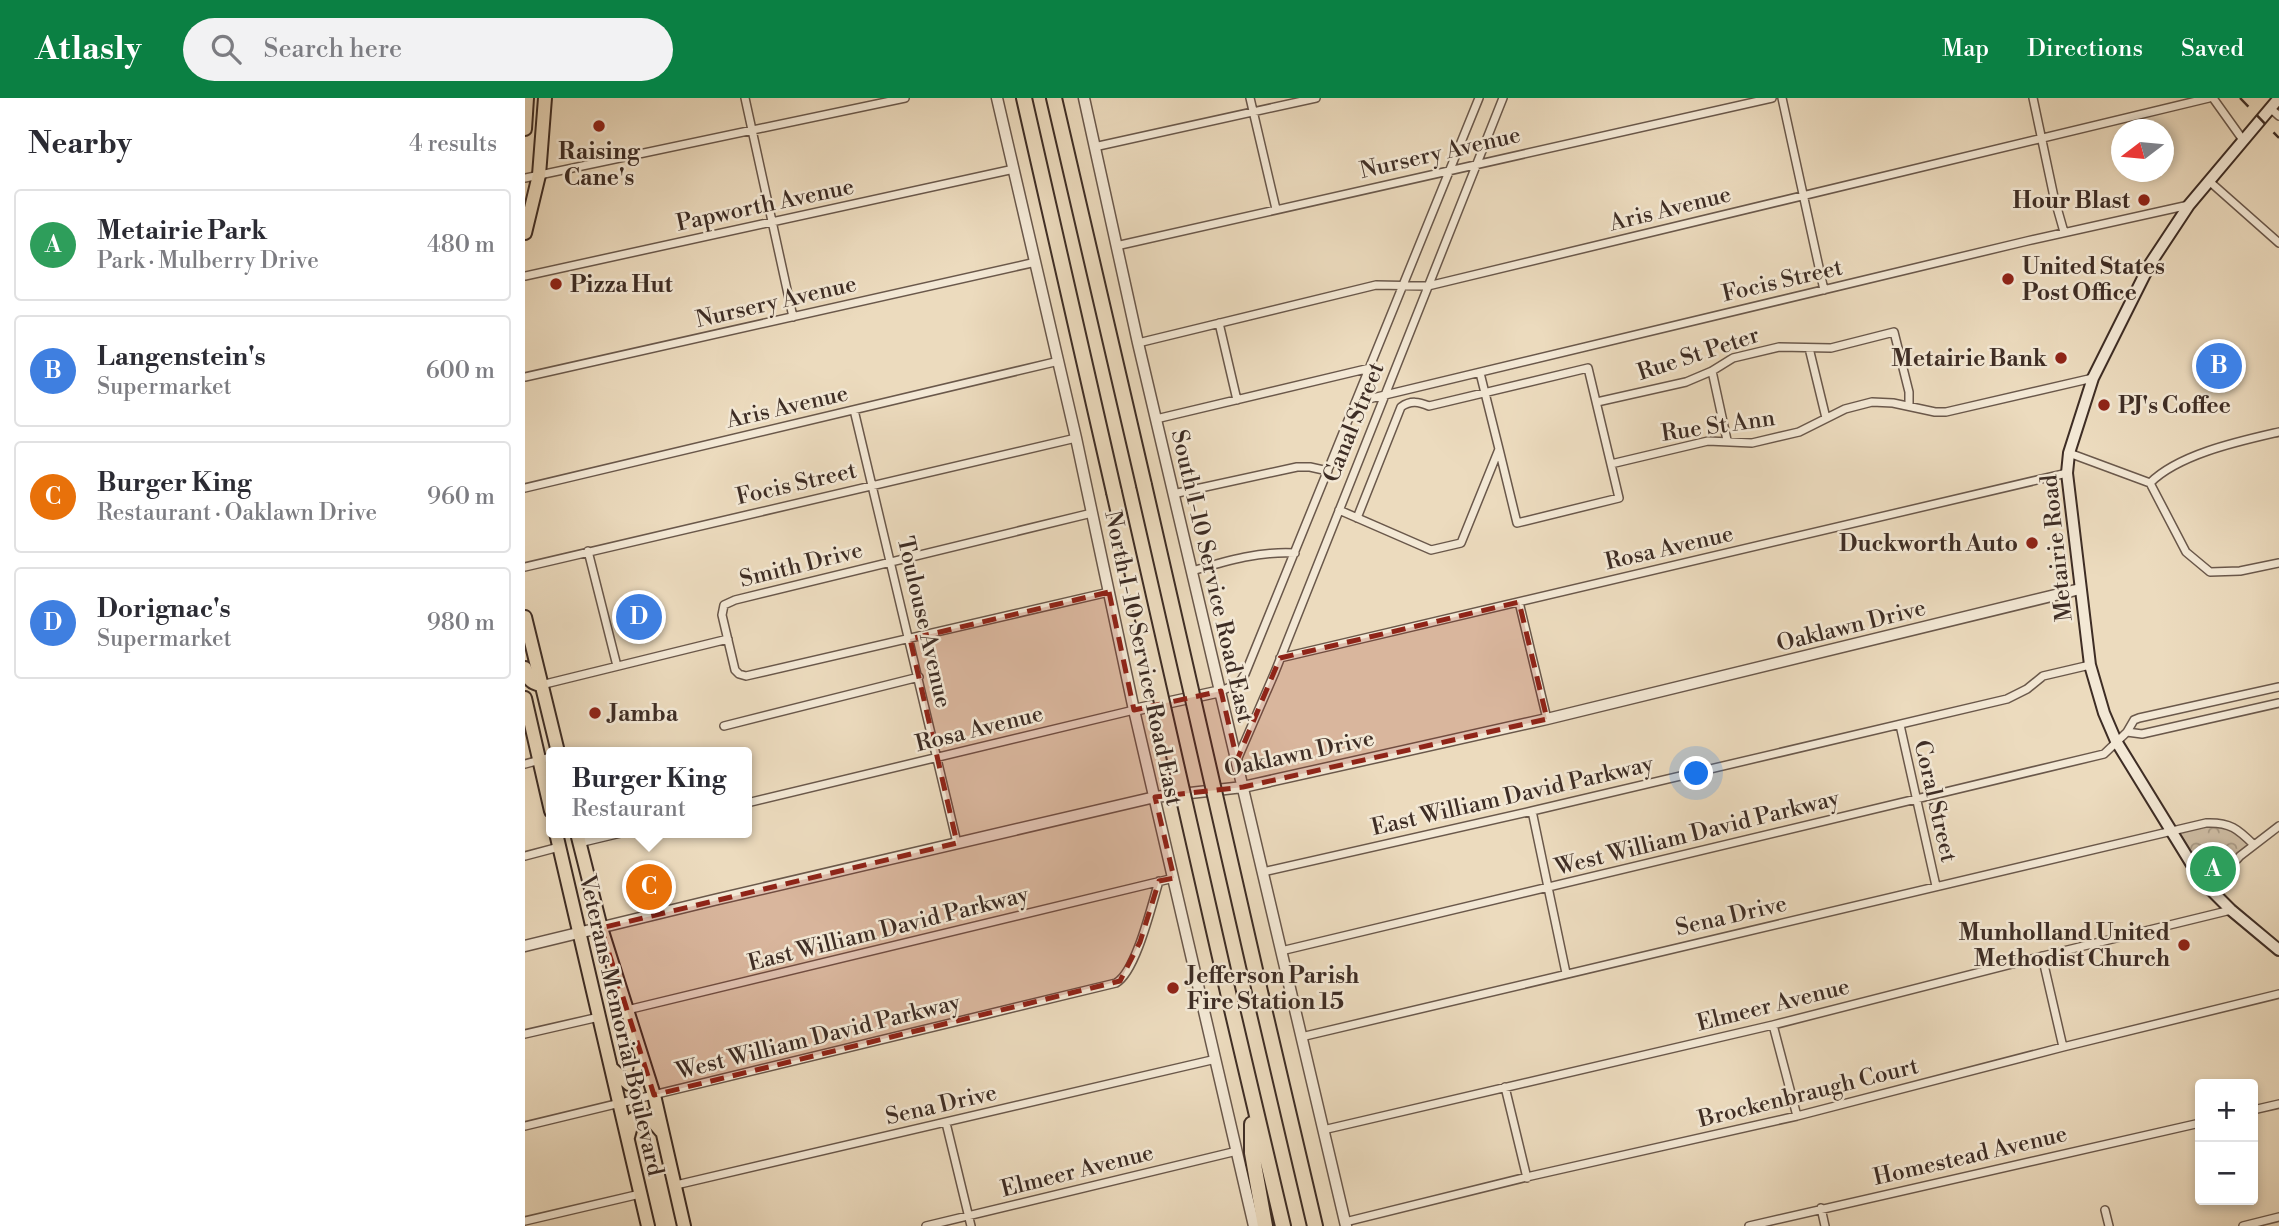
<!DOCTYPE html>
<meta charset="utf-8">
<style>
body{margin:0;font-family:"Libre Bodoni",serif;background:#f2f2f3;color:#2b2b33}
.controls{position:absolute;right:21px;bottom:21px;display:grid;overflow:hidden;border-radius:7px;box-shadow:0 4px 10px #0003}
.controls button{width:63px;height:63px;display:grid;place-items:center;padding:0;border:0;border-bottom:2px solid #e1e1e2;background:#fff;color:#2b2b33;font:35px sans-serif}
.compass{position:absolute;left:1586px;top:21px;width:63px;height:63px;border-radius:50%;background:#fff;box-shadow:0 4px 10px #0003;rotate:254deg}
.you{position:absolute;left:1172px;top:676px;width:24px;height:24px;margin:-18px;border:5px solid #fff;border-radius:50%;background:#1a73e8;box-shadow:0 0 0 10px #1a73e833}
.badge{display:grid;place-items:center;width:46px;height:46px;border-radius:50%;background:#0b8043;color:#fff;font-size:23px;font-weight:700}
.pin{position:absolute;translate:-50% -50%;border:4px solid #fff;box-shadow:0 2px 7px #0006}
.popup{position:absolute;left:21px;top:649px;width:206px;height:91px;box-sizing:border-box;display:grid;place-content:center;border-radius:7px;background:#fff;filter:drop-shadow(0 2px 5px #0005);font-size:23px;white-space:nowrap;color:#7c7c81}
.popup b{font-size:26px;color:#2b2b33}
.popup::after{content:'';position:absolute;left:50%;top:100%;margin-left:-14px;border:14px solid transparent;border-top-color:#fff}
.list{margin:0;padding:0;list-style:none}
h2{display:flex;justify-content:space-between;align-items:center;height:91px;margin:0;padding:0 28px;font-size:30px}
h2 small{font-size:23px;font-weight:400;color:#7c7c81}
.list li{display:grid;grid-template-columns:46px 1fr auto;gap:21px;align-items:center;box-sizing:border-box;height:112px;margin:0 14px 14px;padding:0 14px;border:2px solid #e1e1e2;border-radius:7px}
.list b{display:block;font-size:26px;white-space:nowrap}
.list p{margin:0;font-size:23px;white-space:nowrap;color:#7c7c81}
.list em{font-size:23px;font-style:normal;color:#7c7c81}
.icon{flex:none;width:38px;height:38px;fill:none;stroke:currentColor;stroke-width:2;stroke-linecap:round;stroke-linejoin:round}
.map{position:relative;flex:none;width:1754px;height:1128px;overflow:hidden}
header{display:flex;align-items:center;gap:42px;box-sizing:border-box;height:98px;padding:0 35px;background:#0b8043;color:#fff}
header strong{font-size:33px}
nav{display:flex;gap:38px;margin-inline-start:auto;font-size:24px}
.search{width:490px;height:63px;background:#f2f2f3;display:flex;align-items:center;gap:18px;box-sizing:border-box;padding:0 24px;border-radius:38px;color:#7c7c81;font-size:26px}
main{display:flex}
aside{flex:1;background:#fff}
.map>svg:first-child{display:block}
.park{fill:url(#park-crowns);stroke:#867564;stroke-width:2}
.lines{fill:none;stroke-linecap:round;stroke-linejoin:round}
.minor-casing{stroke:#6a584b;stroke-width:10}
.tertiary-casing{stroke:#6a584b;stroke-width:13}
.secondary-casing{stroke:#3e2d25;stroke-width:14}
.primary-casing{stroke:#3e2d25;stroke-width:16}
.motorway-casing{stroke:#3e2d25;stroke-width:18}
.minor{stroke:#f3e8d5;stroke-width:7}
.tertiary{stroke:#f3e8d5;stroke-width:10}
.secondary{stroke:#f3e8d5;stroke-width:10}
.primary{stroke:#ecdbbe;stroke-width:12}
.motorway{stroke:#ecdbbe;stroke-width:14}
.rail{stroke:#3e2d25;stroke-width:2.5;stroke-dasharray:12 12;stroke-linecap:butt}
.motorway-bridge-casing{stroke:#3e2d25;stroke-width:18;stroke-linecap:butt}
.motorway-bridge{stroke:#ecdbbe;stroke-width:14}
.marked{fill:#8f2418;fill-opacity:0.2;stroke:#8f2418;stroke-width:5;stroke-dasharray:14 9;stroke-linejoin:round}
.poi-dot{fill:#8f2418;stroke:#f3e8d5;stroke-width:2.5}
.labels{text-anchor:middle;stroke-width:5;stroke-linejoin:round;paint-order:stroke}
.poi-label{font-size:23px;font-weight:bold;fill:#3e2d25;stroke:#f3e8d5;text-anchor:start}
.street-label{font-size:23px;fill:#3e2d25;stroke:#f3e8d5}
</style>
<header>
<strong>Atlasly</strong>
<div class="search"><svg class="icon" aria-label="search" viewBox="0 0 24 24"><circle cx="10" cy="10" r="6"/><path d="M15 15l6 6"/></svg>Search here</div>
<nav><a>Map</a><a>Directions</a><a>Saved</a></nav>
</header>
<main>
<aside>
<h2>Nearby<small>4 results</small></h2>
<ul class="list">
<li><span class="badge" style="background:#2e9e5b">A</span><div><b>Metairie Park</b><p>Park · Mulberry Drive</p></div><em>480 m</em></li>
<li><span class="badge" style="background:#3f7fe0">B</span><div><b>Langenstein's</b><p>Supermarket</p></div><em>600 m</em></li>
<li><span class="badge" style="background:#e8710a">C</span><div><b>Burger King</b><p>Restaurant · Oaklawn Drive</p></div><em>960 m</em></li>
<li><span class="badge" style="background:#3f7fe0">D</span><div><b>Dorignac's</b><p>Supermarket</p></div><em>980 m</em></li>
</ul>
</aside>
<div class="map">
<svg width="1754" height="1128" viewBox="0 0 1754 1128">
<defs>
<pattern id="park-crowns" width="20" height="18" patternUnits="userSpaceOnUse" patternTransform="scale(1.75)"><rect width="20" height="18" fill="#cebda4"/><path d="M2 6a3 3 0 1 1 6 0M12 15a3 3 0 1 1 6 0" fill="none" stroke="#a99a85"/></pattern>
</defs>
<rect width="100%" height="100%" fill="#ecdbbe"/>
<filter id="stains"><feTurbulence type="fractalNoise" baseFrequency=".00286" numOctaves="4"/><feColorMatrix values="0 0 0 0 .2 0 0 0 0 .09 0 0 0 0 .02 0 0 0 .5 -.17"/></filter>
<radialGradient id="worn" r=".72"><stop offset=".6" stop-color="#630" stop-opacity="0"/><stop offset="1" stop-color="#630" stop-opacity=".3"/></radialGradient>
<path class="park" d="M 1689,725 L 1712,730 L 1729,747 L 1685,792 L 1645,734 Z"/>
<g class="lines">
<g class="minor-casing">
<path id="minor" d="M 220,0 L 268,219
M 725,0 L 751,111
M 1257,0 L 1299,192
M 1508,0 L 1529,99 L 1539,134
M 1688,0 L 1718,42
M 1745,10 L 1754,18
M 569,49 L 791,0
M 0,80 L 380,0
M 1684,83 L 1754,145
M 591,148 L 1247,0
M 0,178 L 489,71
M 694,225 L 712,302
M 613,245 L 851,187 L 903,188 L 1684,0
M 1284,250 L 1301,320
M 1187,273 L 1202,342
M 0,279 L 511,164
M 831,304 L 1502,143 L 1664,107
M 1072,304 L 1161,284 L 1187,273 L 1208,260 L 1254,249 L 1306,250 L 1369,234 L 1384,294 L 1384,307
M 329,312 L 432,745
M 631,321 L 845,270
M 1544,355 L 1625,385
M 1086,366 L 1183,343 L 1227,345 L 1274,334 L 1320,311 L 1347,304 L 1368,305 L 1410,314 L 1421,314 L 1568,280
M 1625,385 L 1661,454 L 1685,474 L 1715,473 L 1754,465
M 1625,385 C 1654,356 1715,343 1754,334
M 0,390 L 534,263
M 648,396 L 772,369 L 785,369 L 803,373
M 814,412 L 906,452 L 936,445 L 974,351 L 955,275
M 567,415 L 210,502 L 199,507 L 197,517 L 210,572 L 214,576 L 221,578 L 584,494
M 832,420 L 876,309 C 886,302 894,304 904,308 L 1063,270 L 1094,400 L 992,425 L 974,351
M 63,453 L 92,568
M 0,469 L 551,340
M 667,473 C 701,463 733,453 770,455
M 994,504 L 1022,621
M 755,560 L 1542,375
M 16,587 L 203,541
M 696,593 L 714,585 L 720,576 L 954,0
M 1375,627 L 1411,788
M 199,628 L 394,579
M 1602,634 L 1617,636 L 1754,605
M 712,662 L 750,574 L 978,0
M 0,666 L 26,659
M 222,705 L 609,612
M 1007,713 L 1041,875
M 54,745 L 96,735
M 0,758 L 34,749
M 738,774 L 1007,713 L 1482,601 L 1502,591 L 1518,578 L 1565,567
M 1685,792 L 1715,758 L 1754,728
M 756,853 L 1579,656 L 1602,634 L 1609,622 L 1614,620 L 1754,589
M 1517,858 L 1538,949
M 102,912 L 649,780
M 1248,927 L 1272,1018
M 0,936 L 74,919
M 776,939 L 1681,725 C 1705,724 1713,731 1729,747
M 980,989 L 1002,1080
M 1728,1012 L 1754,1006
M 421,1025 L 446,1128
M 0,1028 L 591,885 C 611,874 627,806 634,783
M 798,1032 L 1248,927 L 1526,856 L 1706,812
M 151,1087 L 691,961
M 1296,1110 L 1300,1128
M 1580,1112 L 1584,1128
M 0,1123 L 115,1096
M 820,1124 L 1006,1078 L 1272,1018 L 1538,949 L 1754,896
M 401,1128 L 712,1053
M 1224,1128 L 1675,1025
M 1718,1128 L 1754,1119"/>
</g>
<g class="tertiary-casing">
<path id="tertiary" d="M 472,0 L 551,340 L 609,612 L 729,1128
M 559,0 L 613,245 L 821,1128
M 609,612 L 696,593
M 0,848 L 189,802 L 630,699 L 718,689 L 1022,621 L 1555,491"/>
</g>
<g class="secondary-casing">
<path id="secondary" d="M 1754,0 L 1664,107 L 1625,166 L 1568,280 L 1544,355 L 1542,375 L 1565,567 L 1579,615 L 1591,643 L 1677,783 L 1706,812 L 1754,852"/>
</g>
<g class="primary-casing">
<path id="primary" d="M 0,31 L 2,0
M 0,135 L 14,77 L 20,0
M 0,519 L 33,654
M 0,570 C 3,581 5,585 16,587
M 0,600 L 26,713
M 31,735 L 123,1128
M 52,735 L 76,830 L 129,997 L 159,1128
M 86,970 L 104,986 C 115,983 115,975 116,965
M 103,1039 L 108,1021 L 116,1017 L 124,1019 L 136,1033"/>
</g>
<g class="motorway-casing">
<path id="motorway" d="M 499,0 L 589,394
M 529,0 L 619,387
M 736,898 L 790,1128
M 705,903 L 758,1128
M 727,1026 L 727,1055 L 740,1128"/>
</g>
<use href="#minor" class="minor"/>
<use href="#tertiary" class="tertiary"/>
<use href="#secondary" class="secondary"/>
<use href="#primary" class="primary"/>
<use href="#motorway" class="motorway"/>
<path class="rail" d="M 1715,0 L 1754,40"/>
<g class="motorway-bridge-casing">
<path id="motorway-bridge" d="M 619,387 L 736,898
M 589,394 L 705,903"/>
</g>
<use href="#motorway-bridge" class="motorway-bridge"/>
</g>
<path class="marked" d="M 584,494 L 609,612 L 696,593 L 712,662 L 755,560 L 994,504 L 1022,621 L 718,689 L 630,699 L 649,780 L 634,783 L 615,844 L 595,883 L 129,997 L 76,830 L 432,745 L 385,541 Z"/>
<g class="poi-dot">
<circle cx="74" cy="28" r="7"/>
<circle cx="1619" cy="102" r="7"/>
<circle cx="1483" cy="181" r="7"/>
<circle cx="31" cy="186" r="7"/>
<circle cx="1536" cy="260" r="7"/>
<circle cx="1579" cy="307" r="7"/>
<circle cx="1507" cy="445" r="7"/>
<circle cx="70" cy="615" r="7"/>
<circle cx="1659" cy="847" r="7"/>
<circle cx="648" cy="890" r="7"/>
</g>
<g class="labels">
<g class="poi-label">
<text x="74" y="61" text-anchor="middle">Raising<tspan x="74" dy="26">Cane's</tspan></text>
<text x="1605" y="110" text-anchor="end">Hour Blast</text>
<text x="1497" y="176">United States<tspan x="1497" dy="26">Post Office</tspan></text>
<text x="45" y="194">Pizza Hut</text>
<text x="1522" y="268" text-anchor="end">Metairie Bank</text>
<text x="1593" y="315">PJ's Coffee</text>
<text x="1493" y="453" text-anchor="end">Duckworth Auto</text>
<text x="84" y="623">Jamba</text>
<text x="1645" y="842" text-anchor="end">Munholland United<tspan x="1645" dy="26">Methodist Church</tspan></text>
<text x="662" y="885">Jefferson Parish<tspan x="662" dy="26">Fire Station 15</tspan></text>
</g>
<g class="street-label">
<text transform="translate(915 54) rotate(-13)" y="8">Nursery Avenue</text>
<text transform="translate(240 106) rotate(-12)" y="8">Papworth Avenue</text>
<text transform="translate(1145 110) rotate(-14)" y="8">Aris Avenue</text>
<text transform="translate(1257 182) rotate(-13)" y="8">Focis Street</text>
<text transform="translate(251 203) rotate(-13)" y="8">Nursery Avenue</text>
<text transform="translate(1173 255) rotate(-18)" y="8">Rue St Peter</text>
<text transform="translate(262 308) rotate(-13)" y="8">Aris Avenue</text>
<text transform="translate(828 324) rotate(-68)" y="8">Canal Street</text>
<text transform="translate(1193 327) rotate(-8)" y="8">Rue St Ann</text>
<text transform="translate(271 385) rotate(-13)" y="8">Focis Street</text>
<text transform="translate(1144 449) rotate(-13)" y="8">Rosa Avenue</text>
<text transform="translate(1531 450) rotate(-96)" y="8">Metairie Road</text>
<text transform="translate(276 466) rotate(-14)" y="8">Smith Drive</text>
<text transform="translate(688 478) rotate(77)" y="8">South I-10 Service Road East</text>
<text transform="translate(400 524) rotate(77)" y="8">Toulouse Avenue</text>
<text transform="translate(1326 527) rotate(-14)" y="8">Oaklawn Drive</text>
<text transform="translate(619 560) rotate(78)" y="8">North I-10 Service Road East</text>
<text transform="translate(454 630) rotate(-14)" y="8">Rosa Avenue</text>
<text transform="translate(774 655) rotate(-12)" y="8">Oaklawn Drive</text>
<text transform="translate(987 697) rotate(-13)" y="8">East William David Parkway</text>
<text transform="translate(1411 703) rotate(77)" y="8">Coral Street</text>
<text transform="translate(1172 734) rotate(-14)" y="8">West William David Parkway</text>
<text transform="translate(1206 817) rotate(-13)" y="8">Sena Drive</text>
<text transform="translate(363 830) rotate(-14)" y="8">East William David Parkway</text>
<text transform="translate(1248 906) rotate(-14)" y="8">Elmeer Avenue</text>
<text transform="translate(97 927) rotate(77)" y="8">Veterans Memorial Boulevard</text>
<text transform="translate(293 938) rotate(-14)" y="8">West William David Parkway</text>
<text transform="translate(1283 994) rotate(-14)" y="8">Brockenbraugh Court</text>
<text transform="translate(416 1006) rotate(-13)" y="8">Sena Drive</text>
<text transform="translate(1445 1057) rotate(-13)" y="8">Homestead Avenue</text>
<text transform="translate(552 1072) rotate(-14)" y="8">Elmeer Avenue</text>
</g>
</g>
<rect width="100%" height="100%" filter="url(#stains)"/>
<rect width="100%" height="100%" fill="url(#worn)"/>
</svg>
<div class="controls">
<button>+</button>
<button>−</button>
</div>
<svg class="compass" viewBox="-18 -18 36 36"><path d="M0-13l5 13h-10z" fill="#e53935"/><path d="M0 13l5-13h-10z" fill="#7c7c81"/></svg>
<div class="you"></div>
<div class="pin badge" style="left:1688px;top:771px;background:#2e9e5b">A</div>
<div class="pin badge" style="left:1694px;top:268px;background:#3f7fe0">B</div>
<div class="pin badge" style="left:124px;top:789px;background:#e8710a">C</div>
<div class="popup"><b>Burger King</b>Restaurant</div>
<div class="pin badge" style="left:114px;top:519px;background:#3f7fe0">D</div>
</div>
</main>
